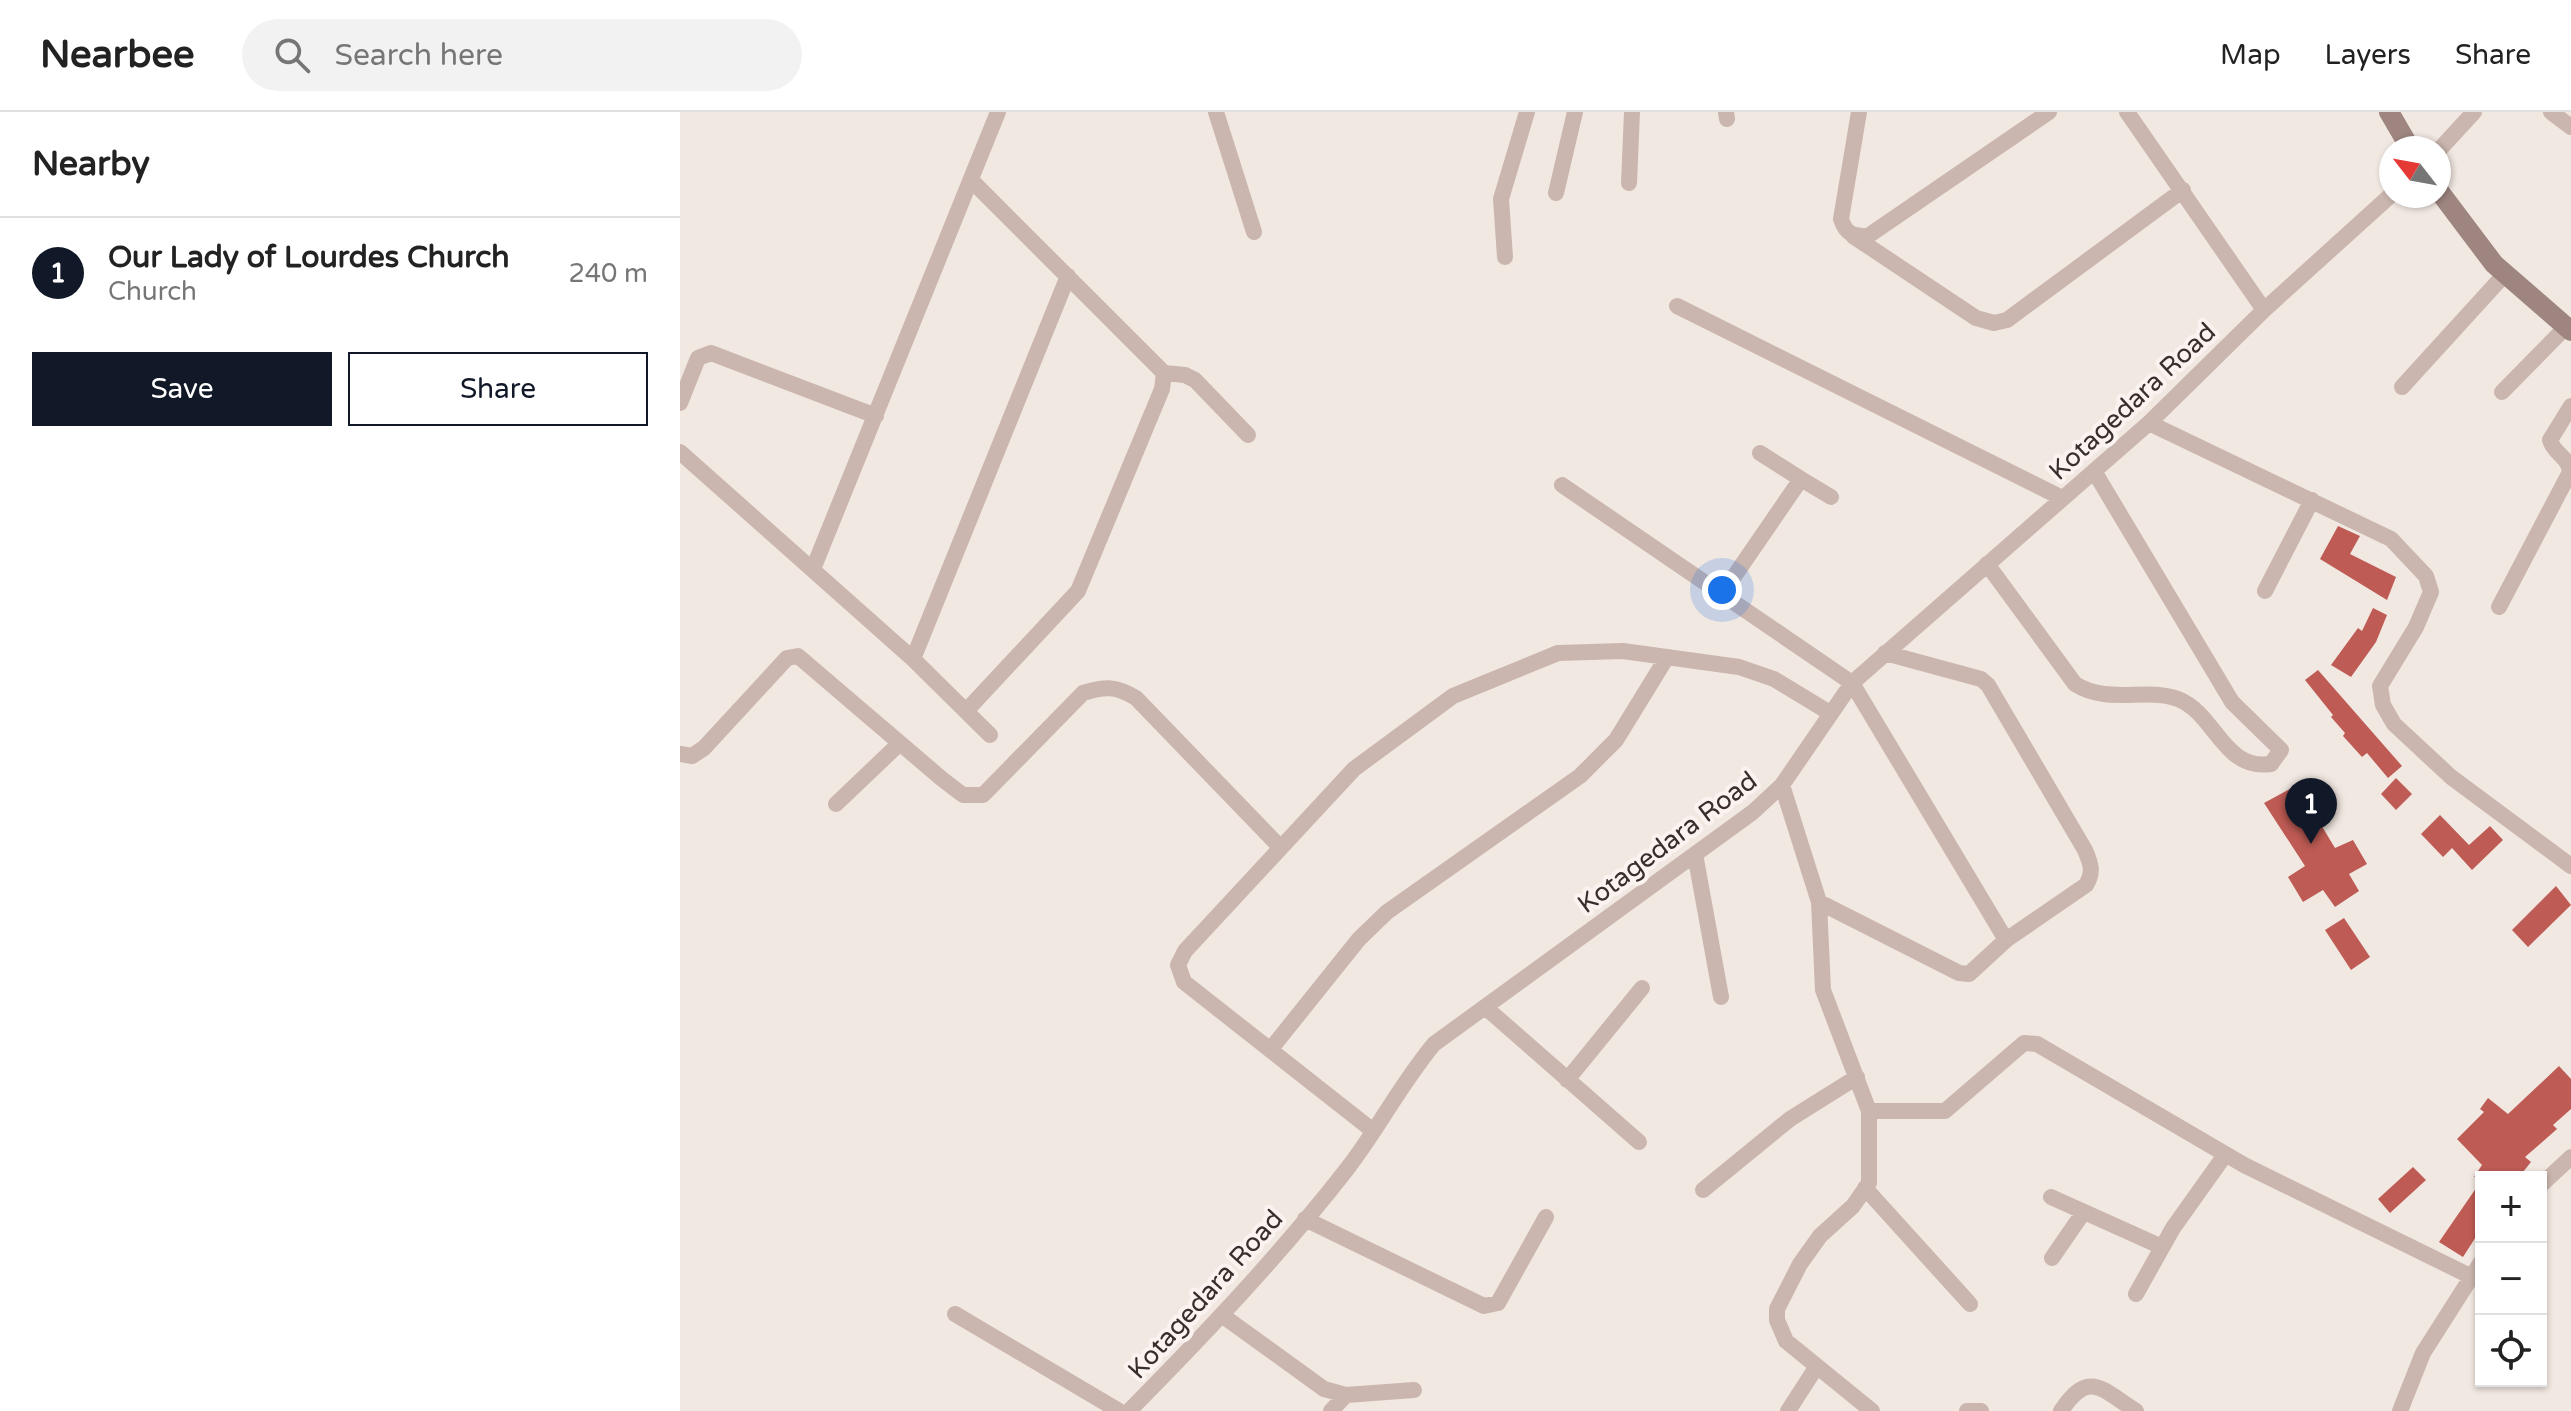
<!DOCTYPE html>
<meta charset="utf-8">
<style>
body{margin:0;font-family:"Varela Round",sans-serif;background:#f2f2f2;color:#222}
.controls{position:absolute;right:24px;bottom:24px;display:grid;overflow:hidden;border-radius:0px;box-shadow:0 2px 6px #0004}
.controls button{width:72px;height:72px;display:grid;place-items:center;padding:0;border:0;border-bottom:2px solid #e0e0e0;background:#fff;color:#222;font:40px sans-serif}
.compass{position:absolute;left:1699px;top:24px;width:72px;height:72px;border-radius:50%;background:#fff;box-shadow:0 2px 6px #0004;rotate:301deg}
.you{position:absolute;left:1042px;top:478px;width:28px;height:28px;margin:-20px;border:6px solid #fff;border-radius:50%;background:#1a73e8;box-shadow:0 0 0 12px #1a73e833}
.badge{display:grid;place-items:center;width:52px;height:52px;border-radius:50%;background:#111827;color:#fff;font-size:26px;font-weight:700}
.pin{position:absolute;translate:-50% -66px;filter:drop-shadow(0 2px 4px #0008)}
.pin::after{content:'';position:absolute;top:42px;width:28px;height:24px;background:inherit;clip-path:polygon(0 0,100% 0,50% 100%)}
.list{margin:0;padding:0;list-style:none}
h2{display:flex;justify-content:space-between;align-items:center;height:104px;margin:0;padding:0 32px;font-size:34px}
h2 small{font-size:26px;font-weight:400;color:#767676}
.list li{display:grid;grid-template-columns:52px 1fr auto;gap:24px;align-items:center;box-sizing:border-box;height:112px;padding:0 32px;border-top:2px solid #e0e0e0}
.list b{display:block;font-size:30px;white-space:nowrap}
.list p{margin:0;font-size:26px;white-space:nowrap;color:#767676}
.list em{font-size:26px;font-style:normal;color:#767676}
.actions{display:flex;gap:16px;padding:24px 32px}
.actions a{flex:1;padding:18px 0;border:2px solid #111827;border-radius:0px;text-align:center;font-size:28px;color:#111827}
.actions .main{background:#111827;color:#fff}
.icon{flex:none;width:44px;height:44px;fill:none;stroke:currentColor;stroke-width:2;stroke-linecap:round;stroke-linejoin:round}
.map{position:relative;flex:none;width:1891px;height:1299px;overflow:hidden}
header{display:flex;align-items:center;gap:48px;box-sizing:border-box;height:112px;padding:0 40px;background:#fff;border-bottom:2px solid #e0e0e0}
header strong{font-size:38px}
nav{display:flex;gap:44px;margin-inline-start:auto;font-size:28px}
.search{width:560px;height:72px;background:#f2f2f2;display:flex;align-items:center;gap:20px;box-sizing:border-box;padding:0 28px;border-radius:44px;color:#767676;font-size:30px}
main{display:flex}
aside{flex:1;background:#fff}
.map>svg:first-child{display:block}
.building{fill:#be5b54}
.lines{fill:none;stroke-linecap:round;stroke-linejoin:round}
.street{stroke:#cab6ae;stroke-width:16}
.secondary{stroke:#9e857f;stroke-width:20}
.labels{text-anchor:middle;stroke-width:8;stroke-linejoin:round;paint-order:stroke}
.street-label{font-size:26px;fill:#3a2e2c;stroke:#faf3ef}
</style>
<header>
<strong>Nearbee</strong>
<div class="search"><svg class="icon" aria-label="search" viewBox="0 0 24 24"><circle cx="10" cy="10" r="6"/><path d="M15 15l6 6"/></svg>Search here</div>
<nav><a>Map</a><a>Layers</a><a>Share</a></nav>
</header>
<main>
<aside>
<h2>Nearby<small></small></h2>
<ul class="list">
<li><span class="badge">1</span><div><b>Our Lady of Lourdes Church</b><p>Church</p></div><em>240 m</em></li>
</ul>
<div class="actions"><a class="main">Save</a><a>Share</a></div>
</aside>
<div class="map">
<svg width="1891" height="1299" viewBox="0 0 1891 1299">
<rect width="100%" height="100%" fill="#f2e8e2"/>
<path class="building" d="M 1658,414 L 1680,424 L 1670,442 L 1716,465 L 1707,488 L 1640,447 Z
M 1693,496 L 1707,503 L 1696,530 L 1671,565 L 1651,553 L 1678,516 L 1682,519 Z
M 1638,558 L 1722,654 L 1708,666 L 1687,641 L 1682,645 L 1663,624 L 1665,621 L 1651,605 L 1653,603 L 1625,568 Z
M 1716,666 L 1732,682 L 1716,698 L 1701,682 Z
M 1617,673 L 1655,736 L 1673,728 L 1687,752 L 1669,762 L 1679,779 L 1655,795 L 1643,778 L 1623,790 L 1608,765 L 1625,754 L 1584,691 Z
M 1760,703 L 1789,733 L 1810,714 L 1823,728 L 1792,758 L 1772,736 L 1763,745 L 1741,722 Z
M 1876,774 L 1891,793 L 1848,835 L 1832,818 Z
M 1664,806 L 1690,845 L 1671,858 L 1645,818 Z
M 1879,954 L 1891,967 L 1891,997 L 1873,1013 L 1877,1017 L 1845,1045 L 1851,1050 L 1839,1065 L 1794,1065 L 1802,1053 L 1777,1027 L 1804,1000 L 1800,997 L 1808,986 L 1828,1002 Z
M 1733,1055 L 1746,1068 L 1710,1101 L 1698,1087 Z
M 1801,1069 L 1801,1117 L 1783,1145 L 1759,1130 Z"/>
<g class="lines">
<path class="street" d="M 536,0 L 574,120
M 1046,0 L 1047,7
M 1179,0 L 1161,107 C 1166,122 1172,124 1188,124 L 1369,0
M 1447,0 L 1584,198
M 1871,0 L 1891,15
M 1759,38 L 1794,0
M 949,71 L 952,0
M 876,81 L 895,0
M 1173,124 L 1296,206 L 1314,211 L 1327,208 L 1503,78
M 825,145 L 821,87 L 847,0
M 997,194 L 1382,386
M 484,261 L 505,263 L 515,268 L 568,323
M 1722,275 L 1825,162
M 1822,280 L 1885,216
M 0,291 L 18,246 L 31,241 L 196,304
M 1469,311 L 1711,427 L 1746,464 L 1751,480 L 1736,515 L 1700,574 L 1703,593 L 1714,612 L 1771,665 L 1891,754
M 0,340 L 233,547 L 310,623
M 1121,367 L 1151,385
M 882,373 L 1172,571 L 1326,828
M 1307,452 L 1395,572 C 1428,593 1466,575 1498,587 C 1536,602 1543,659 1591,652 L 1601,638 L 1552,590 L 1414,359
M 133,457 L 318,0
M 1585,479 L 1632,388
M 1042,482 L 1121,367 L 1080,341
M 1819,495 L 1890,360 C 1889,345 1873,341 1870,328 L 1891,294
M 233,547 L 388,164
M 287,598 L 398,479 L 482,277 L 484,261 L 291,68
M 0,642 L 12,644 L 24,636 L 107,546 L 118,544 L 262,667 L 283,683 L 303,683 L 403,581 C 426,574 436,574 456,586 L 599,734
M 1102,673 L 1139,790 L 1143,878 L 1189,999 L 1189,1071 L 1173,1094 L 1140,1124 L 1120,1152 L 1097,1197 L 1097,1208 L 1106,1229 L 1192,1299
M 156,692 L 220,631
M 1015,742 L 1041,885
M 1139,790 L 1279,861 L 1289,862 L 1326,828 L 1406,773 C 1414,760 1411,752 1405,738 L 1308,573 L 1301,567 L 1205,541
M 805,895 L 959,1030
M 590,938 L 679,827 L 707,800 L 900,664 L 936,628 L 987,545
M 887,968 L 962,876
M 1189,999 L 1265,999 L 1344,931 L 1357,932 L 1564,1053 L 1790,1164
M 692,1018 L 504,870 L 498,853 L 505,839 L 674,657 L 773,584 L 878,541 L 943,539 L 1059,555 L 1094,567 L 1150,601
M 1861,1073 L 1891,1045
M 1185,1076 L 1290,1192
M 1023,1078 L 1110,1007 L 1177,965
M 1371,1085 L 1482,1135
M 625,1107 L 804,1194 L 818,1191 L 866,1105
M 1372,1146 L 1403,1101
M 1456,1182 L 1493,1116 L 1545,1043
M 275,1202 L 439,1299
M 543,1204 L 644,1277 L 666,1283 L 734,1278
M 449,1299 C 525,1222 600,1143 667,1057 C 698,1017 720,973 754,932 L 1073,700 L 1102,673 L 1172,571 L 1469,311 L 1584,198 L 1711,83
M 651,1299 L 666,1283
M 1108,1299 L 1137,1254
M 1287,1299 L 1301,1299
M 1381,1299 C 1409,1257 1421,1277 1456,1299
M 1720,1299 L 1743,1241 L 1801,1150"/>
<path class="secondary" d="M 1709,0 L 1730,36
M 1759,79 L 1814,152 L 1891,219"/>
</g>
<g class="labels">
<g class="street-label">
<text transform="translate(1452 289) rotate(-43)" y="9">Kotagedara Road</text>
<text transform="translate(987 730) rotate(-37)" y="9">Kotagedara Road</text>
<text transform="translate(525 1182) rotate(-48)" y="9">Kotagedara Road</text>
</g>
</g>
</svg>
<div class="controls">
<button>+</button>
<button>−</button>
<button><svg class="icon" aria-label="locate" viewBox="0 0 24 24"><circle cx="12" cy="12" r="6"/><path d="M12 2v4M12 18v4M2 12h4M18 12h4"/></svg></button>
</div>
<svg class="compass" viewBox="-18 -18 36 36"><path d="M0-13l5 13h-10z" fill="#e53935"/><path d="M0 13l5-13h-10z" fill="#767676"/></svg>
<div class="you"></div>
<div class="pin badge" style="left:1631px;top:732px">1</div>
</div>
</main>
